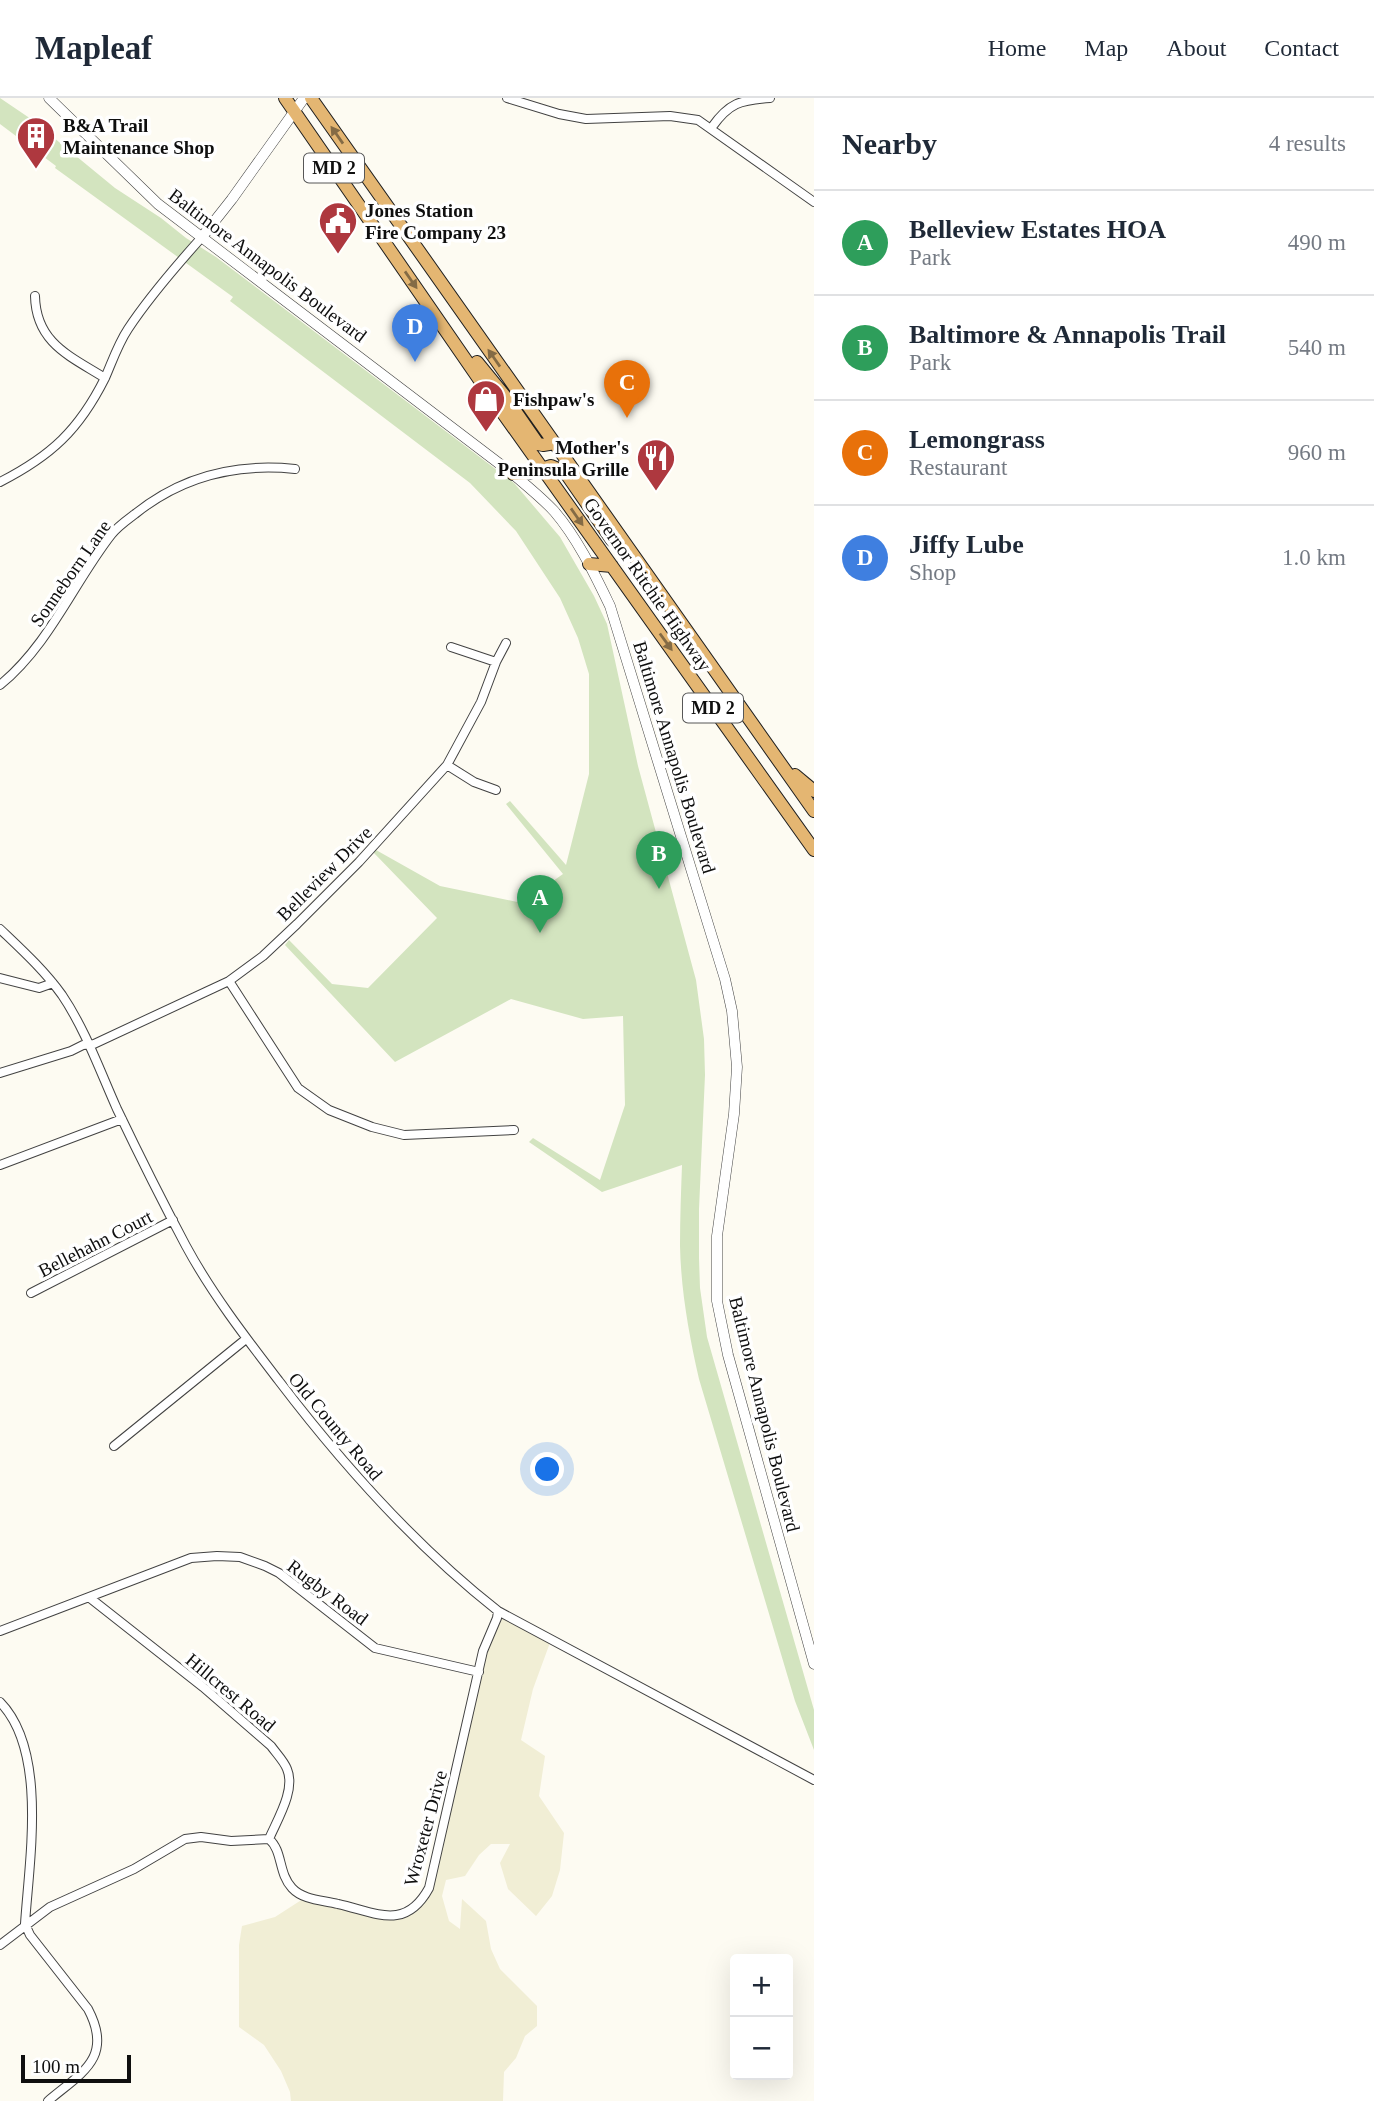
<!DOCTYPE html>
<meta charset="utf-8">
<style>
body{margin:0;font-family:"Times New Roman",serif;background:#f6f6f7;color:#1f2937}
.controls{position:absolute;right:21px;bottom:21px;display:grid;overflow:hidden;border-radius:7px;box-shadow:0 7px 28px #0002}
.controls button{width:63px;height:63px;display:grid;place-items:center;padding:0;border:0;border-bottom:2px solid #e0e1e3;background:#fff;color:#1f2937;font:35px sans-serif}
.scale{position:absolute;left:21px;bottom:18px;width:110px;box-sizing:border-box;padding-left:7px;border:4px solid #0f0f0f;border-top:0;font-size:19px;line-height:24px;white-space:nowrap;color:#0f0f0f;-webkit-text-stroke:5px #fff;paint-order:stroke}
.you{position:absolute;left:548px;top:1372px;width:24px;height:24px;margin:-18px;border:5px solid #fff;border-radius:50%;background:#1a73e8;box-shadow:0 0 0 10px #1a73e833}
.badge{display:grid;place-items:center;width:46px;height:46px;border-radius:50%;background:#b45309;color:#fff;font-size:23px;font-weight:700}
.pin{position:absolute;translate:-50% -58px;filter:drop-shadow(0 2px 4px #0008)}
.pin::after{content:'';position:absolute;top:37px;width:24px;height:21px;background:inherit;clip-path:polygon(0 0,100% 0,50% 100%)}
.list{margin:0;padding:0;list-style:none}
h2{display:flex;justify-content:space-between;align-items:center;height:91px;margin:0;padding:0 28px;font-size:30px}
h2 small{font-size:23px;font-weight:400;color:#747a83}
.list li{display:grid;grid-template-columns:46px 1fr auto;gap:21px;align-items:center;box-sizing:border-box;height:105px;padding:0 28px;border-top:2px solid #e0e1e3}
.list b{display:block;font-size:26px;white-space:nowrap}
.list p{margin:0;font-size:23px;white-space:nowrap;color:#747a83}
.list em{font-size:23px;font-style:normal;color:#747a83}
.map{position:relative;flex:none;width:814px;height:2003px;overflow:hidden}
header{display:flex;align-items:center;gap:42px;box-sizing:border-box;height:98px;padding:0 35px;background:#fff;border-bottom:2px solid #e0e1e3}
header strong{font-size:33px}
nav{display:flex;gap:38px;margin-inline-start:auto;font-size:24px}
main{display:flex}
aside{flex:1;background:#fff}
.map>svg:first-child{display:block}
.farmland{fill:#f1eed5}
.green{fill:#d3e4bf}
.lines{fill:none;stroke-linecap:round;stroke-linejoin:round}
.minor-casing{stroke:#424242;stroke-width:10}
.tertiary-casing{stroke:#424242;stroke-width:11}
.trunk-casing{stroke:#202020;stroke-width:14}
.minor{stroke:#fff;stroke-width:8}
.tertiary{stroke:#fff;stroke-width:10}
.trunk{stroke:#e4b672;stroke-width:12}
.oneway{fill:#846b45}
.labels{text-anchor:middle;stroke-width:7;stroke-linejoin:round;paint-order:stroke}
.shield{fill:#fff;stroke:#575757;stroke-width:2}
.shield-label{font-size:18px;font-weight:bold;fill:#0f0f0f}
.poi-label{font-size:19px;font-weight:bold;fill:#0f0f0f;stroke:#fff;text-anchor:start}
.street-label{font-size:19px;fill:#0f0f0f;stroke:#fff}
</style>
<header>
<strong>Mapleaf</strong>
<nav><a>Home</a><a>Map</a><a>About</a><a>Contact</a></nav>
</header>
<main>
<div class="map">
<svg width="814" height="2003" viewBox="0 0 814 2003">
<rect width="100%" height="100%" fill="#fdfbf2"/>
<path class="farmland" d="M 498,1513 L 551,1542 L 533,1591 L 521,1642 L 545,1658 L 539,1698 L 564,1735 L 560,1772 L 552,1798 L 536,1818 L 508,1791 L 500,1765 L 510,1746 L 491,1746 L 479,1757 L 465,1778 L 446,1782 L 442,1798 L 449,1823 L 460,1831 L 462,1801 L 486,1823 L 491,1851 L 500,1871 L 537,1908 L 537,1928 L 525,1938 L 516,1960 L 504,1974 L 503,2003 L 291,2003 L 290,1994 L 281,1973 L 264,1947 L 239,1929 L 239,1847 L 242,1828 L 275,1819 L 306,1799 L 398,1818 L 423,1800 L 470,1610 Z"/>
<path class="green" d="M 0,0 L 31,21 L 115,90 L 161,120 L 186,140 L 216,159 L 514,385 L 560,439 L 594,498 L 607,526 L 638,668 L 696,882 L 704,941 L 705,977 L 699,1111 L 699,1160 L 700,1190 L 707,1239 L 814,1612 L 814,1652 L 795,1603 L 699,1281 C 689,1237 681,1193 680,1148 C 680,1121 681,1094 682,1067 L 602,1094 L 529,1044 L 533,1040 L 600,1082 L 625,1007 L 623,918 L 583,921 L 511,901 L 395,964 L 285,847 L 289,842 L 332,886 L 368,890 L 437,820 L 373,754 L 376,752 L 440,788 L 522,805 L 563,776 L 506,706 L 510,703 L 566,767 L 589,676 L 589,576 L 578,540 L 560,500 L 516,433 L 470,385 L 230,203 L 233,199 L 55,70 L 56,68 L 0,26 Z"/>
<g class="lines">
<g class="minor-casing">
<path id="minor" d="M 507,0 L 559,16 L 586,21 L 670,18 L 698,22 L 814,104
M 712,29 C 729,5 740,2 770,0
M 35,198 C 36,245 70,258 105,280
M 0,384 C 51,358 79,332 105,280 C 112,264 118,246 128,231 C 149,199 176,168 202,139
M 451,549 L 496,564
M 0,587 C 49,547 73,486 111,437 C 117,429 127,422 135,416 C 182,378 236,365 295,371
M 447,667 L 474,684 L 496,692
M 0,831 C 22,852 44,872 62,897 C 85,931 100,973 117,1011 C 139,1057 162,1103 186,1148 C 212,1196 246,1240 279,1283 C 343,1367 414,1447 498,1513 L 814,1682
M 0,880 L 39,890 L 53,885
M 229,883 L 298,990 L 329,1012 L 372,1029 L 404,1037 L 514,1032
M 0,975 L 71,953 L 83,947 L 94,946 L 229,883 L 263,858 L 297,826 L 359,764 L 447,667 L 481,604 L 496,564 L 506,545
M 0,1067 L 122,1021
M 31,1195 L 173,1122
M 114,1348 L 246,1241
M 90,1500 L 203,1589 L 271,1648 C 276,1655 284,1663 287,1671 C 296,1692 277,1722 269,1741
M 0,1533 L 191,1460 L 217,1458 L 240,1459 L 265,1468 L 279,1475 L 375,1550 L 479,1574
M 0,1604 C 48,1653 29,1763 25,1826 L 30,1837 L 88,1911 C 114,1960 81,1975 48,2003
M 0,1847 L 50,1809 L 134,1771 L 185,1741 L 201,1739 L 231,1743 L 269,1741 C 283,1753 278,1775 292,1790 C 303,1802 322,1802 338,1806 C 375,1814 405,1834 429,1790 L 483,1553 L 497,1520 L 498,1513"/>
</g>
<g class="tertiary-casing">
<path id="tertiary" d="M 49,0 L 158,106 L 513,376 C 527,388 542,400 554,413 C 578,441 594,475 610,508 L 725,881 L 732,913 L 737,969 L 734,1016 L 717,1138 L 717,1203 L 728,1257 L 814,1566
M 202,139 L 232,101 L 304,0"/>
</g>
<g class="trunk-casing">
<path id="trunk" d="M 285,0 L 490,297 L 814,752
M 311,0 L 814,713
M 477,264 L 504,297 L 538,346 L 543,347 L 555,345
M 513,376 L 529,375 L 551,368 L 565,374 L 612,442 L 625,452
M 589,466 L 612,468
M 795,677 L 814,693"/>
</g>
<use href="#minor" class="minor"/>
<use href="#tertiary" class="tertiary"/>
<use href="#trunk" class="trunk"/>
</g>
<defs><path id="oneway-solid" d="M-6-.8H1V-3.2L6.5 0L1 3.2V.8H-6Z" transform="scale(1.75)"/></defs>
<g class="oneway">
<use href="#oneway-solid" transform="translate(337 37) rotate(-125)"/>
<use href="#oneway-solid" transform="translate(411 182) rotate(55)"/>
<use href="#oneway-solid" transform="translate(494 260) rotate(-125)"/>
<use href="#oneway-solid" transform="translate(577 419) rotate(55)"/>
<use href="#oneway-solid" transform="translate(666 544) rotate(54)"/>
</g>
<defs>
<g id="building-pin" transform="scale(2.0125)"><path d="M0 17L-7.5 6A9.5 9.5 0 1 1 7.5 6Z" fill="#ae383f" stroke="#fff"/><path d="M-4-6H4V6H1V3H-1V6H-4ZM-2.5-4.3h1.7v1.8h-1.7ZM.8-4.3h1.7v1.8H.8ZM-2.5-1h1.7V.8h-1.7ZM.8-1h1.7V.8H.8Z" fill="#fff"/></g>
<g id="civic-pin" transform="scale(2.0125)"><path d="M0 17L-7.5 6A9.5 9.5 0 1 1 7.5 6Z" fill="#ae383f" stroke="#fff"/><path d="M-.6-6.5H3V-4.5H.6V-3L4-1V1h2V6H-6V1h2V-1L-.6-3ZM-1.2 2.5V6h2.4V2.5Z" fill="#fff"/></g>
<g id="shop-pin" transform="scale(2.0125)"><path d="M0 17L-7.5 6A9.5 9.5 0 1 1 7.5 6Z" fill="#ae383f" stroke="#fff"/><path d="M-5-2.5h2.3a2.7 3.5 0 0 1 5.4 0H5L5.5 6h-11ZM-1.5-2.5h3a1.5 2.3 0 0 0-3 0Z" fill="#fff"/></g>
<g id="restaurant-pin" transform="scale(2.0125)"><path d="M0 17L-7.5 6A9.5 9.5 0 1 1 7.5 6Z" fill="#ae383f" stroke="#fff"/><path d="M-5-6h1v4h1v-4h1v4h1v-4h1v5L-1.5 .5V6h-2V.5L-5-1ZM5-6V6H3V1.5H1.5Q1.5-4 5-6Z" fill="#fff"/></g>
</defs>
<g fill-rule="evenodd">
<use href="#building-pin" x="36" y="38"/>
<use href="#civic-pin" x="338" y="123"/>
<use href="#shop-pin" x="486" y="301"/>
<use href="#restaurant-pin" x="656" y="360"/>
</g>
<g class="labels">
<g class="shield">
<rect x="304" y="55.5" width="60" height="29" rx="5"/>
<rect x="683" y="595.5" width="60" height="29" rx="5"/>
</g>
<g class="shield-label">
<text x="334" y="76">MD 2</text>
<text x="713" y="616">MD 2</text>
</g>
<g class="poi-label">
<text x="63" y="34">B&amp;A Trail<tspan x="63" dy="22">Maintenance Shop</tspan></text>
<text x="365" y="119">Jones Station<tspan x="365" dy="22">Fire Company 23</tspan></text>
<text x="513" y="308">Fishpaw's</text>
<text x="629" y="356" text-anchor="end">Mother's<tspan x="629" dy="22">Peninsula Grille</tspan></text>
</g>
<g class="street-label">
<text transform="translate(268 167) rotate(37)" y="7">Baltimore Annapolis Boulevard</text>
<text transform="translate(70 475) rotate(-55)" y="7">Sonneborn Lane</text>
<text transform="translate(648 486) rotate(55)" y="7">Governor Ritchie Highway</text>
<text transform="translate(675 659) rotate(73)" y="7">Baltimore Annapolis Boulevard</text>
<text transform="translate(324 775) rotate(-45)" y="7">Belleview Drive</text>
<text transform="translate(95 1145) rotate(-27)" y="7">Bellehahn Court</text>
<text transform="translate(765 1316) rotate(76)" y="7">Baltimore Annapolis Boulevard</text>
<text transform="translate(336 1328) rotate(50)" y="7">Old County Road</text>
<text transform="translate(328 1494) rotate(37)" y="7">Rugby Road</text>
<text transform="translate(231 1594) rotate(40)" y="7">Hillcrest Road</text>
<text transform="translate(425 1730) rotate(-75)" y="7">Wroxeter Drive</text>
</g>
</g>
</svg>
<div class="controls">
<button>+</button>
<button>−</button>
</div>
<div class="scale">100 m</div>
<div class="you"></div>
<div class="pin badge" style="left:540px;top:835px;background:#2e9e5b">A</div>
<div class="pin badge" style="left:659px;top:791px;background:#2e9e5b">B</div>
<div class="pin badge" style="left:627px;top:320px;background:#e8710a">C</div>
<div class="pin badge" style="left:415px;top:264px;background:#3f7fe0">D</div>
</div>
<aside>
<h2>Nearby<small>4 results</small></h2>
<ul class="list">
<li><span class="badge" style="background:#2e9e5b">A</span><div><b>Belleview Estates HOA</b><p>Park</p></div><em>490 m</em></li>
<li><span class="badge" style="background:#2e9e5b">B</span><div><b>Baltimore &amp; Annapolis Trail</b><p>Park</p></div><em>540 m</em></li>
<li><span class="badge" style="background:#e8710a">C</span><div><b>Lemongrass</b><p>Restaurant</p></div><em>960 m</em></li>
<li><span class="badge" style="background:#3f7fe0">D</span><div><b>Jiffy Lube</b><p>Shop</p></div><em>1.0 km</em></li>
</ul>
</aside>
</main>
